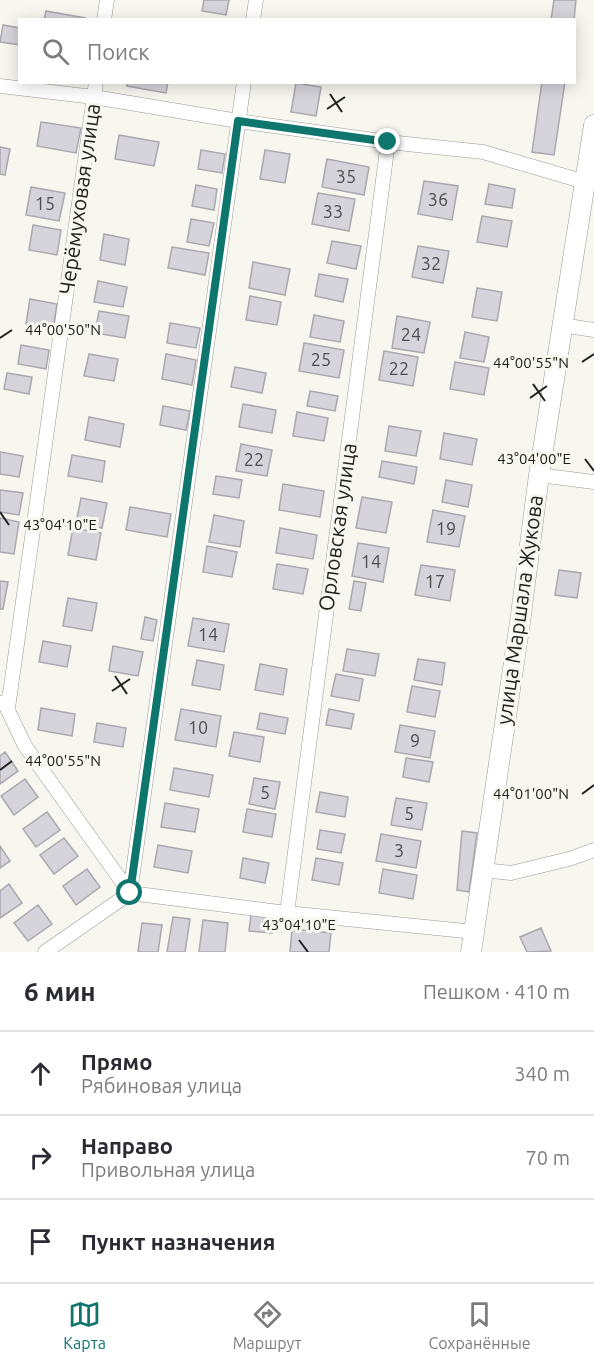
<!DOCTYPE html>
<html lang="ru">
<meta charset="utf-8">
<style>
body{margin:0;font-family:Ubuntu,sans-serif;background:#f2f2f3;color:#2b2b33}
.stop{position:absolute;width:18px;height:18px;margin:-14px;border:4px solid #0f766e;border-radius:50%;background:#fff}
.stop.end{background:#0f766e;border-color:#fff;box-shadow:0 2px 6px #0008}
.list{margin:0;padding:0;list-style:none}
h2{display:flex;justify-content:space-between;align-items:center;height:78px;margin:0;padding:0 24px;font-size:26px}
h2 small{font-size:20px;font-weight:400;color:#7c7c81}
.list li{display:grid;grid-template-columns:39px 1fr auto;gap:18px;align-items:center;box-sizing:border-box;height:84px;padding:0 24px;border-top:2px solid #e1e1e2}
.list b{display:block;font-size:22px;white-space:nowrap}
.list p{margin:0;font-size:20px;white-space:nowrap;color:#7c7c81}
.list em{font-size:20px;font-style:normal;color:#7c7c81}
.icon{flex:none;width:33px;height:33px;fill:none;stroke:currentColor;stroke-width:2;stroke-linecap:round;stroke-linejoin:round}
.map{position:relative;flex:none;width:594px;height:952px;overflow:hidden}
.search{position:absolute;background:#fff;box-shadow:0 3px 15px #0003;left:18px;right:18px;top:18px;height:66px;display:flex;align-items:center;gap:15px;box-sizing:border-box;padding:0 21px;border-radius:0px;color:#7c7c81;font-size:22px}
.sheet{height:330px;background:#fff}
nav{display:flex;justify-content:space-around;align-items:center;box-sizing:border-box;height:84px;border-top:2px solid #e1e1e2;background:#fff;font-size:16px;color:#7c7c81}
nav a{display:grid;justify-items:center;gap:3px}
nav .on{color:#0f766e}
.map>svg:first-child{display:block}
.building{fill:#d6d4db;stroke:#aaa7ae;stroke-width:1.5}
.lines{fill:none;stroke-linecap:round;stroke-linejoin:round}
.street-casing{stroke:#9b9993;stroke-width:15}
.secondary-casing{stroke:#9b9993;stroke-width:21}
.street{stroke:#fff;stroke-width:14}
.secondary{stroke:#fff;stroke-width:20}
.route{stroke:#0f766e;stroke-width:8}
.ticks{fill:none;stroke:#21201e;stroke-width:2}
.labels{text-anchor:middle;stroke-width:6;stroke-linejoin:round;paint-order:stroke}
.number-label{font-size:18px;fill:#4e4d4d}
.street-label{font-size:21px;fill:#21201e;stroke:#f7f6ef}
.ticks-label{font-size:15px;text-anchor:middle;fill:#21201e;stroke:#f7f6ef;stroke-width:6;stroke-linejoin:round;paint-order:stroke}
</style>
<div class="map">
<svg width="594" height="952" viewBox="0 0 594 952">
<rect width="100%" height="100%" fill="#f7f6ef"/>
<path class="building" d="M 204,0 L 229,0 L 226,15 L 202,11 Z
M 554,0 L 576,0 L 574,20 L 551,20 Z
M 46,11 L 85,18 L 85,20 L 44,20 Z
M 3,25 L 20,28 L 20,45 L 0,42 Z
M 127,82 L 168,82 L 166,93 L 127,86 Z
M 542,82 L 565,82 L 554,155 L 532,152 Z
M 296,83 L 321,87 L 316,116 L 291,112 Z
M 41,122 L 81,128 L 76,153 L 37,146 Z
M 119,135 L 159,142 L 154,166 L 115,159 Z
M 0,147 L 10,149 L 5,175 L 0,174 Z
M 201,150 L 225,154 L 222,173 L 198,169 Z
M 265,150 L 290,154 L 285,183 L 260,179 Z
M 327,159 L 369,167 L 364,195 L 322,187 Z
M 424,181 L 458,186 L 452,220 L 418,214 Z
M 489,184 L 515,189 L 512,208 L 485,204 Z
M 196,185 L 217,189 L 214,210 L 192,206 Z
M 31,187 L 65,193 L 59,221 L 26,215 Z
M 318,193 L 355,199 L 349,231 L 312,224 Z
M 482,216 L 512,221 L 507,247 L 477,242 Z
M 191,219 L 214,223 L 209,246 L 187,242 Z
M 33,225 L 61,230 L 57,255 L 29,250 Z
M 104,234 L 129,239 L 125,265 L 100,260 Z
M 332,241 L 361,246 L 356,269 L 327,263 Z
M 418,246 L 449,251 L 443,283 L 412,277 Z
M 172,247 L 209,253 L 205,275 L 168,268 Z
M 253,262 L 290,269 L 285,295 L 249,288 Z
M 319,274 L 348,279 L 343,302 L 315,296 Z
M 98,281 L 127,287 L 123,307 L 94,302 Z
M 477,288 L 502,292 L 497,321 L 472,317 Z
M 250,296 L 281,302 L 277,325 L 246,320 Z
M 30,299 L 57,304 L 53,329 L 26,324 Z
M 99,311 L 129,316 L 125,338 L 95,333 Z
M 314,315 L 344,321 L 340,342 L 310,337 Z
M 397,316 L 430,322 L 424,353 L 392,348 Z
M 170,323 L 200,328 L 196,348 L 167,343 Z
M 465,332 L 489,337 L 484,362 L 460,358 Z
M 304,343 L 344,350 L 339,378 L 299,371 Z
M 21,345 L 49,350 L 46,369 L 18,364 Z
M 384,351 L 418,357 L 413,386 L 379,380 Z
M 89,354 L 118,359 L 114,381 L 84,376 Z
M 166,354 L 196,360 L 192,385 L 162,379 Z
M 455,362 L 489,368 L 484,395 L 450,389 Z
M 235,367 L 266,373 L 262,393 L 231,387 Z
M 7,373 L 32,377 L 29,394 L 4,389 Z
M 310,391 L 338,396 L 335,411 L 307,406 Z
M 243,404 L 276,410 L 272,433 L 239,427 Z
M 163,406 L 190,411 L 186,430 L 160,425 Z
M 297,412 L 328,418 L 324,441 L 293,436 Z
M 89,417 L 124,424 L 120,447 L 85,440 Z
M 389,426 L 421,431 L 416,456 L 385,451 Z
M 444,433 L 477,439 L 472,465 L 440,459 Z
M 241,444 L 272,450 L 267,476 L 236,471 Z
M 0,452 L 23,456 L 19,477 L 0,474 Z
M 72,455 L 105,461 L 102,482 L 68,476 Z
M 382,461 L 417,467 L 414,484 L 379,477 Z
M 216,476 L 242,480 L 239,498 L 213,494 Z
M 446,480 L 472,485 L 468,507 L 442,502 Z
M 283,484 L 324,491 L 320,517 L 279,510 Z
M 0,490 L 23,493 L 19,515 L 0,512 Z
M 362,497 L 392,502 L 386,533 L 356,528 Z
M 81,498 L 107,503 L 102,528 L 76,523 Z
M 130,507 L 171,514 L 167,537 L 126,530 Z
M 433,510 L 465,516 L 459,547 L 427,542 Z
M 214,515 L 244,521 L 240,547 L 209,542 Z
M 0,518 L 19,522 L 14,554 L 0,552 Z
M 73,528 L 101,533 L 96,560 L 68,555 Z
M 280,528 L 317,535 L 313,559 L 276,553 Z
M 358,543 L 389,548 L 383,582 L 352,576 Z
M 207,546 L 237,552 L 232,577 L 203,572 Z
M 277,564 L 308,569 L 303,594 L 273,589 Z
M 421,565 L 455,570 L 450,601 L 415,595 Z
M 559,570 L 581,573 L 577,598 L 555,595 Z
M 0,581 L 8,582 L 3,609 L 0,609 Z
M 354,581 L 366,583 L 361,611 L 349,609 Z
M 68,598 L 97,603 L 92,631 L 63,626 Z
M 145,617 L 157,620 L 153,641 L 141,639 Z
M 193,618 L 229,624 L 224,652 L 188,646 Z
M 43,641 L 71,646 L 67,667 L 39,662 Z
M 113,646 L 143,652 L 138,676 L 109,671 Z
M 347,649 L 379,654 L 375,676 L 343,671 Z
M 418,659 L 445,663 L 442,685 L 414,680 Z
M 197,660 L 224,665 L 220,690 L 192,685 Z
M 260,664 L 287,669 L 283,695 L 255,690 Z
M 336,674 L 363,679 L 359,701 L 331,696 Z
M 412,686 L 440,691 L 435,717 L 407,712 Z
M 41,708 L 75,714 L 72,736 L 38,730 Z
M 181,709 L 221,716 L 216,747 L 175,740 Z
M 329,709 L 354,714 L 351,729 L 326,725 Z
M 260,713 L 288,718 L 285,734 L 257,729 Z
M 97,723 L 126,728 L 123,747 L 94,742 Z
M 400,725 L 435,731 L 430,758 L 395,752 Z
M 234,732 L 264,737 L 260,762 L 229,756 Z
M 5,752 L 18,771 L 0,784 L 0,756 Z
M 406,758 L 433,762 L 429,782 L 403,777 Z
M 174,768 L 213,775 L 209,797 L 170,790 Z
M 254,778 L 280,782 L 275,809 L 249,804 Z
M 25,779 L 38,797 L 14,815 L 1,796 Z
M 320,792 L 348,797 L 345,817 L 316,812 Z
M 396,798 L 427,803 L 422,830 L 391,825 Z
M 165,803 L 199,809 L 195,832 L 161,827 Z
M 247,809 L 276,814 L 272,837 L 243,832 Z
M 47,812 L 60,830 L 36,847 L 23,829 Z
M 320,830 L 345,834 L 341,853 L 317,849 Z
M 462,831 L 477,833 L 469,892 L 457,890 Z
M 381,834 L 421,841 L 416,868 L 376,861 Z
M 64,838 L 78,856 L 54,874 L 40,855 Z
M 158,845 L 192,851 L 188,873 L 154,867 Z
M 0,846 L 10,861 L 0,868 Z
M 243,858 L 269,863 L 265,883 L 240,878 Z
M 316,858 L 343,863 L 339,885 L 312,880 Z
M 87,869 L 100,887 L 76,905 L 63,886 Z
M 383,869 L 417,875 L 413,899 L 379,893 Z
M 9,884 L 22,903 L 0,918 L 0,891 Z
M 38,905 L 52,924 L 28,941 L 14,923 Z
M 251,915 L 274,918 L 272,933 L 249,931 Z
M 173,917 L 190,919 L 185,952 L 167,952 Z
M 203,920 L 228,923 L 225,952 L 199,952 Z
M 142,923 L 162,925 L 158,952 L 138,952 Z
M 541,928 L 551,951 L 527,952 L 520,937 Z
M 292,929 L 331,933 L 329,952 L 290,952 Z"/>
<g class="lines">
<g class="street-casing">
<path id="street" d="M 104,20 L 107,0
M 253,20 L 256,0
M 0,86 L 94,97 L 238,121 L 388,142 L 483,152 L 592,184
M 562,325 L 594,330
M 539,475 L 594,482
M 4,702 L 25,746 L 130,893
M 8,708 L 96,82
M 483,870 L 511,873 L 569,859 L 594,850
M 130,893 L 244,82
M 287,913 L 388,142
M 45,952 L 130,893 L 287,913 L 475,932"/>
</g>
<g class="secondary-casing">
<path id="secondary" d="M 471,952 L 520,622 L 539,475 L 594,125"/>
</g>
<use href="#street" class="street"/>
<use href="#secondary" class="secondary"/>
</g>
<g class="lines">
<path class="route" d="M 130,893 L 238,121 L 388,142"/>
</g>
<path class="ticks" d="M 330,94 L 342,112M 327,109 L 345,97M 0,338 L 12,330M 582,362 L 594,354M 533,384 L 545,401M 530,398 L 547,386M 585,459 L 594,471M 0,512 L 9,525M 115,676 L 127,694M 112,691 L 130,679M 0,770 L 12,761M 582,794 L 594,785M 299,940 L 308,952"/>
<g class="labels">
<g class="number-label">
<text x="346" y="183">35</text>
<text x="438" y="206">36</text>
<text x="45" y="210">15</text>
<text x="333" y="218">33</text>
<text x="431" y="270">32</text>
<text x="411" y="341">24</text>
<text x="321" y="366">25</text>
<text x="399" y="375">22</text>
<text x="254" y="466">22</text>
<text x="446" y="535">19</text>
<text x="371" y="568">14</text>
<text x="435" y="588">17</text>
<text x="208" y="641">14</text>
<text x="198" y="734">10</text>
<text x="415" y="747">9</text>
<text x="265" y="799">5</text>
<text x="409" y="820">5</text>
<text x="399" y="857">3</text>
</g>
<g class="street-label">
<text transform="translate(80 199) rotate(-82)" y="7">Черёмуховая улица</text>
<text transform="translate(338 527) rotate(-82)" y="7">Орловская улица</text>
<text transform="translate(520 610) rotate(-82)" y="7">улица Маршала Жукова</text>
</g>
</g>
<g class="ticks-label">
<text x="63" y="335">44°00'50"N</text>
<text x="531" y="368">44°00'55"N</text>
<text x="534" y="464">43°04'00"E</text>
<text x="60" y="530">43°04'10"E</text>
<text x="63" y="766">44°00'55"N</text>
<text x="531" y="799">44°01'00"N</text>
<text x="299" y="930">43°04'10"E</text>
</g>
</svg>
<div class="stop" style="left:130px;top:893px"></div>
<div class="stop end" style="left:388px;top:142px"></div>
<div class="search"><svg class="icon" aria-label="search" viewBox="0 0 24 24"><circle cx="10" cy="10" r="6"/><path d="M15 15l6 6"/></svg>Поиск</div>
</div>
<section class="sheet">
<h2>6 мин<small>Пешком · 410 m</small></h2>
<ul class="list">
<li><svg class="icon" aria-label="ahead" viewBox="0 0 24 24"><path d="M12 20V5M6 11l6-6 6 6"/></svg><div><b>Прямо</b><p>Рябиновая улица</p></div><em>340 m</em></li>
<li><svg class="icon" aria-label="right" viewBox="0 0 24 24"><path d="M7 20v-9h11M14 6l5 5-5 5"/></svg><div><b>Направо</b><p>Привольная улица</p></div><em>70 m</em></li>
<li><svg class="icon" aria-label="arrive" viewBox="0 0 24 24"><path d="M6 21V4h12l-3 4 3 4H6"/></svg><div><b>Пункт назначения</b></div></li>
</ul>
</section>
<nav>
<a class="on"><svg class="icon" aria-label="map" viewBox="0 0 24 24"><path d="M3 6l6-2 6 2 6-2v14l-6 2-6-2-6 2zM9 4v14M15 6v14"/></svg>Карта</a>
<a><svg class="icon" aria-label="directions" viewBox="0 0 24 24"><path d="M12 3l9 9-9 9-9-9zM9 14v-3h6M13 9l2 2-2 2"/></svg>Маршрут</a>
<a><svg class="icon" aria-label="saved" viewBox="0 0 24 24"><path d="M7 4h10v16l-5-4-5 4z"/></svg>Сохранённые</a>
</nav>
